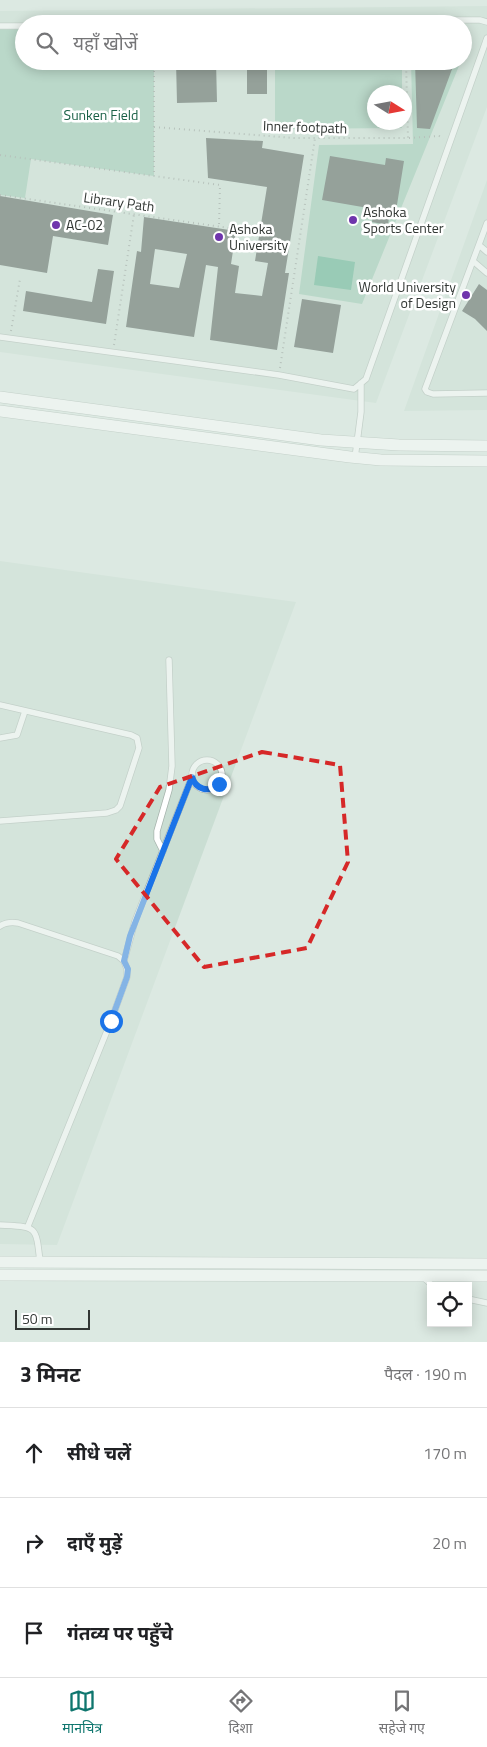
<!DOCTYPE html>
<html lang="hi">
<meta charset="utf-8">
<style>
body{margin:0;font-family:"Titillium Web","Noto Sans Devanagari",sans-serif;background:#f2f2f2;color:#202124}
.controls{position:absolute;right:15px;bottom:15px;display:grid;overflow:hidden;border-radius:0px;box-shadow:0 2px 12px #0003}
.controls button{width:45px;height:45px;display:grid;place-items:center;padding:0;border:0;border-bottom:1px solid #e0e0e0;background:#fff;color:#202124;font:25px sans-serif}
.compass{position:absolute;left:367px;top:85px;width:45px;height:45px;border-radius:50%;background:#fff;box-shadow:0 2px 12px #0003;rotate:101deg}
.scale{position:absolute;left:15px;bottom:12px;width:75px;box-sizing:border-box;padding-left:5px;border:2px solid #323734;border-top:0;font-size:14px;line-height:18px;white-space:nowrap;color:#323734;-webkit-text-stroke:4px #fff;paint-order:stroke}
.stop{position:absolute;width:15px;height:15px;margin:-11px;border:4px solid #1a73e8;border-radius:50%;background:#fff}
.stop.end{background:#1a73e8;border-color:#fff;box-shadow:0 1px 5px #0008}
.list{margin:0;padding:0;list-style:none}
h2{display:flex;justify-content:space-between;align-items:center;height:65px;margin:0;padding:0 20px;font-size:21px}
h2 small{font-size:16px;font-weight:400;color:#757577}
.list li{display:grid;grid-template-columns:32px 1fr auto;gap:15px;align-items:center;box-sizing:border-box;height:90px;padding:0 20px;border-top:1px solid #e0e0e0}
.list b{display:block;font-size:19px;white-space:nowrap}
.list em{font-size:16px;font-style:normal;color:#757577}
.icon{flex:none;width:28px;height:28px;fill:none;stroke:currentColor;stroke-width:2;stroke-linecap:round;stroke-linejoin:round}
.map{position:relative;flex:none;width:487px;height:1342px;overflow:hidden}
.search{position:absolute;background:#fff;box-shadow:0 2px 12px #0003;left:15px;right:15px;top:15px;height:55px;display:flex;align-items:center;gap:12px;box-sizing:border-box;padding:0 18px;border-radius:28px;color:#757577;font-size:19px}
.sheet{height:335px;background:#fff}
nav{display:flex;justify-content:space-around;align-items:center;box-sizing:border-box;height:70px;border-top:1px solid #e0e0e0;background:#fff;font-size:14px;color:#757577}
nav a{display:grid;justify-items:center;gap:2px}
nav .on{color:#0f766e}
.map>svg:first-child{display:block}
.built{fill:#caded3;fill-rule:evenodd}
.green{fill:#90c4ab}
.water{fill:#47a680}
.building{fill:#3e4944;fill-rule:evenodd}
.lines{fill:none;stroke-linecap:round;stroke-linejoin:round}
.lane-casing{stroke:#a6b3ac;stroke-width:7}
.street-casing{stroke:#a6b3ac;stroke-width:12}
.path{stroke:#8a938e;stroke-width:2;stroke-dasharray:1 4;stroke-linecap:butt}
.lane{stroke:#fff;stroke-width:5.5}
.street{stroke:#fff;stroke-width:11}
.route{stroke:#1a73e8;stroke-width:6}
.marked{fill:none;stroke:#d62828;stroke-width:4;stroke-dasharray:10 6;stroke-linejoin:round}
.poi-dot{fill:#6f35ac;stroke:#fff;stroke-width:2}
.labels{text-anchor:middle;stroke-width:5;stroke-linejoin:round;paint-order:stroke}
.park-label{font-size:14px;fill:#1a6147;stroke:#fff}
.street-label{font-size:14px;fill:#323734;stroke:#fff}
.poi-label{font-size:14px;fill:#323734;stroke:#fff;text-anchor:start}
</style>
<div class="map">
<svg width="487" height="1342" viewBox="0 0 487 1342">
<rect width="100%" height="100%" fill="#dce9e2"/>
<path class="built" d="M 487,6 L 487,107 L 376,403 L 0,352 L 0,11 ZM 24,24 L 463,24 L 463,61 L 24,61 ZM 374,92 L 404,92 L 404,122 L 374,122 Z
M 487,180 L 487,410 L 404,411 Z
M 0,561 L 296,602 L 57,1245 L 0,1244 Z"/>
<path class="green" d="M 0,26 L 24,26 L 24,61 L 154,61 L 154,176 L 31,159 L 25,198 L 0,195 Z
M 275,61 L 402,61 L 402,92 L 374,92 L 374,122 L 402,123 L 402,128 L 275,129 Z
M 411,61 L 461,61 L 362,304 L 299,294 L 319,145 L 413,144 Z"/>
<path class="water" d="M 318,256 L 355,262 L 351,290 L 314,285 Z"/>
<path class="building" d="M 176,61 L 216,61 L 217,102 L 177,103 Z
M 247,61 L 267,61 L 267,94 L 247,94 Z
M 415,61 L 455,61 L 430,129 L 417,128 Z
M 206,138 L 263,141 L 262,148 L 304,155 L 285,273 L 289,273 L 277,350 L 210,340 L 218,267 L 206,265 L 194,337 L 126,327 L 137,251 L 141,252 L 144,217 L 236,231 L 231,264 L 239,266 L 235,293 L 262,296 L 268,263 L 255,261 L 267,187 L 208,178 ZM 155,249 L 187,254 L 179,288 L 150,284 Z
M 330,156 L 385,165 L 386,158 L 404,161 L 396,211 L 390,210 L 388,225 L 372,222 L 374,209 L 322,200 Z
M 0,196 L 113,215 L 108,245 L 53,236 L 47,273 L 0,265 Z
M 98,269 L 114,271 L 106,324 L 23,311 L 26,291 L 92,302 Z
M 479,284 L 487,290 L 487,331 L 475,319 L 462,311 Z
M 302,299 L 341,305 L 333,353 L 294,347 Z"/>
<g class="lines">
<g class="lane-casing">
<path id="lane" d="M 279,24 L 450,20 L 480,20 L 487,22
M 0,26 L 24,26
M 487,223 L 425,389 L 427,392 L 433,394 L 487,393
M 479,245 L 487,252
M 473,261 L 487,273
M 0,337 L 279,375 L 354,389 L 366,379 L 487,38
M 355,458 L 361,412 L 361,383
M 0,705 L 131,735 L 137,738 L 139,748 L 120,806 L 116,810 L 107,813 L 0,821
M 0,738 L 17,735 L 25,711
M192 775a15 15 0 1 1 30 0a15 15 0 1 1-30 0Z
M 163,851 L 157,839 L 157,831 L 169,790 L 172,766 L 169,660
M 0,926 C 6,922 11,922 18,923 L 118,956 L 124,961 L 127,969 L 127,977 L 111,1021 L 28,1226
M 124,961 L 135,921 L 192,777
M 0,1225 C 37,1227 36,1225 40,1262
M 423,1277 L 433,1286
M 468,1299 L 487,1303"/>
</g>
<g class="street-casing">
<path id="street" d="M 0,397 L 321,440 L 399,445 L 487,446
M 0,411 L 350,457 L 381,460 L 487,461
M 0,1262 L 487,1264
M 0,1275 L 487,1276"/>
</g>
<path class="path" d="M 154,61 L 154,176
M 154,127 L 294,138 L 408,138 L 406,61
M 409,138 L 439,136 L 443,139
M 0,155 L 220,185 L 219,226
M 0,195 L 236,229
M 11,331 L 20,279
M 114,345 L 134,214
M 280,368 L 315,138"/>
<use href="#lane" class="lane"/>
<use href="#street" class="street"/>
</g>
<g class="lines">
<path class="route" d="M 111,1021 L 127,977 L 128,969 L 124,961 L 130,936 L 192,777 C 196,790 209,793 219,784"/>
</g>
<path d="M0 0H487V1342H0ZM 262,752 L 340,765 L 348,862 L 307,948 L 204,967 L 116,859 L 160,787 Z" fill="#dce9e2" fill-opacity=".55" fill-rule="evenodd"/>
<path class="marked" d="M 262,752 L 340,765 L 348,862 L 307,948 L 204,967 L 116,859 L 160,787 Z"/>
<g class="poi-dot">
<circle cx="353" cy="220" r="5"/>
<circle cx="56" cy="225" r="5"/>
<circle cx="219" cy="237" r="5"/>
<circle cx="466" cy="295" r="5"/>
</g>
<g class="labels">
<g class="park-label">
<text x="101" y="120">Sunken Field</text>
</g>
<g class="street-label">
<text transform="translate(305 127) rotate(2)" y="5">Inner footpath</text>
<text transform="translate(119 202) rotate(8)" y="5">Library Path</text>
</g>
<g class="poi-label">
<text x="363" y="217">Ashoka<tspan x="363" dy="16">Sports Center</tspan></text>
<text x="66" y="230">AC-02</text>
<text x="229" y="234">Ashoka<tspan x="229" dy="16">University</tspan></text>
<text x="456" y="292" text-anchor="end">World University<tspan x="456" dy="16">of Design</tspan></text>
</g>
</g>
</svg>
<div class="controls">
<button><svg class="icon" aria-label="locate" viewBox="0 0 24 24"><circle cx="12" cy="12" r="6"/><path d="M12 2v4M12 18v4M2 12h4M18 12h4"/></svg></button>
</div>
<svg class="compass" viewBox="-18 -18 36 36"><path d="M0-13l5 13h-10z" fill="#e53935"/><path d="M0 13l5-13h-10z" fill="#757577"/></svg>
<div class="scale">50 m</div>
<div class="stop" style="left:111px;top:1021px"></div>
<div class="stop end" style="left:219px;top:784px"></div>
<div class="search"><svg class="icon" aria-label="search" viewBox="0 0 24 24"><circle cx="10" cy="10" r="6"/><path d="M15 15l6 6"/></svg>यहाँ खोजें</div>
</div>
<section class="sheet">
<h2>3 मिनट<small>पैदल · 190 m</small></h2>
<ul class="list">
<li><svg class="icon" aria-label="ahead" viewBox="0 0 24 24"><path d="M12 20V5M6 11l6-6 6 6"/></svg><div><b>सीधे चलें</b></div><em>170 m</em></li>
<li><svg class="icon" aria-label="right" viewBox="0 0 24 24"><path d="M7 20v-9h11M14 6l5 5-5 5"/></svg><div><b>दाएँ मुड़ें</b></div><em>20 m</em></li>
<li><svg class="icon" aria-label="arrive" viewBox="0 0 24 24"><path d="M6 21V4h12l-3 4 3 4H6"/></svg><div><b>गंतव्य पर पहुँचे</b></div></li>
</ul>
</section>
<nav>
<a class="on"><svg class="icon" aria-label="map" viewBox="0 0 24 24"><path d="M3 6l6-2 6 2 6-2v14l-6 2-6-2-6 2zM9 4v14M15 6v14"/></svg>मानचित्र</a>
<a><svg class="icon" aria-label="directions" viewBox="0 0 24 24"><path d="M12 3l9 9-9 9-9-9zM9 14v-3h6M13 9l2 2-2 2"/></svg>दिशा</a>
<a><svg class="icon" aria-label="saved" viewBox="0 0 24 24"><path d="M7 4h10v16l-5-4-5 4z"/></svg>सहेजे गए</a>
</nav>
